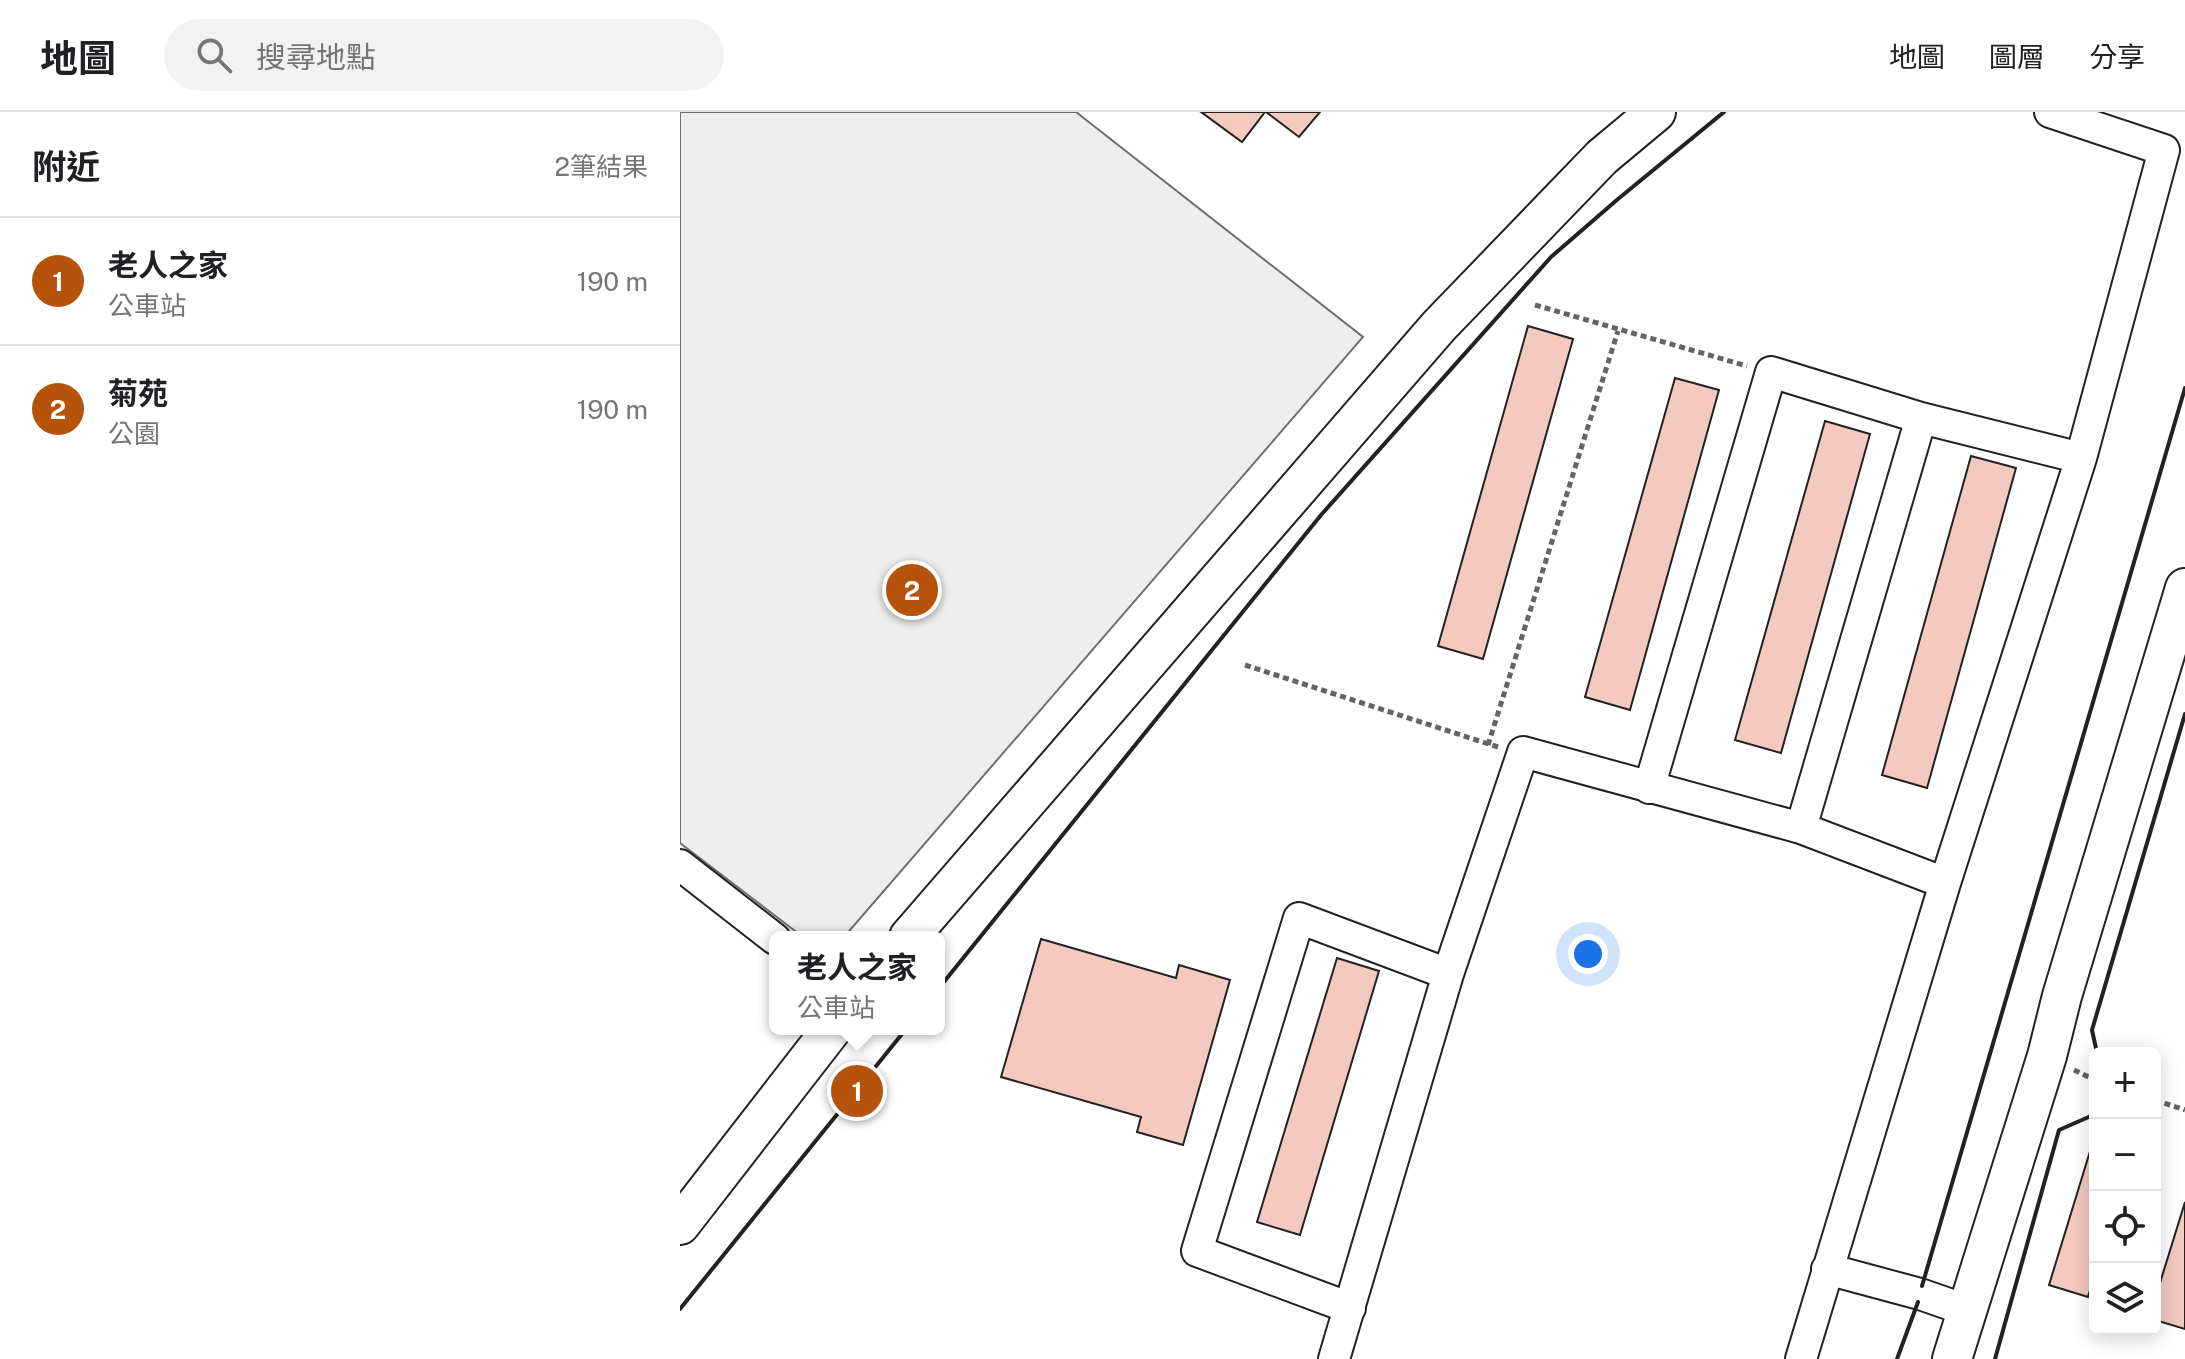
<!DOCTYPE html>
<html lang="zh-TW">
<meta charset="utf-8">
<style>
body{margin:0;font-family:"Public Sans","Noto Sans TC",sans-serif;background:#f2f2f2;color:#202124}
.controls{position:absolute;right:24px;bottom:24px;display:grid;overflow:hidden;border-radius:12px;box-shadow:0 4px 20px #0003}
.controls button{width:72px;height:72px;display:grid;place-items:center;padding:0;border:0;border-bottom:2px solid #e0e0e0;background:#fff;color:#202124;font:40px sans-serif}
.you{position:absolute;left:908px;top:842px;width:28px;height:28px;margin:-20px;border:6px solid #fff;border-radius:50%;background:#1a73e8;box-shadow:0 0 0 12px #1a73e833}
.badge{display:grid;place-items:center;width:52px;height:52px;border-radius:50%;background:#b45309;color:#fff;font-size:26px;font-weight:700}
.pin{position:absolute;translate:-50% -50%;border:4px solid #fff;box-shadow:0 2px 8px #0006}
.popup{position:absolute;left:89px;top:819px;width:176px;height:104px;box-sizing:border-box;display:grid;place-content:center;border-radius:12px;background:#fff;filter:drop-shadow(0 2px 6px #0005);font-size:26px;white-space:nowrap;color:#757577}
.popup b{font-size:30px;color:#202124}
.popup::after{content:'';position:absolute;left:50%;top:100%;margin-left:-16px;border:16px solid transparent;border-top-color:#fff}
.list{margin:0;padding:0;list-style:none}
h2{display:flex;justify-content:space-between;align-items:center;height:104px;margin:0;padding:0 32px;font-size:34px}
h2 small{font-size:26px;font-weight:400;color:#757577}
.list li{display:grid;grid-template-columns:52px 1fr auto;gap:24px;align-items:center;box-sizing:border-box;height:128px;padding:0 32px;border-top:2px solid #e0e0e0}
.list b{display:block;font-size:30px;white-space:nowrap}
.list p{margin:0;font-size:26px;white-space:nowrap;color:#757577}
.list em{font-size:26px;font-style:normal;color:#757577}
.icon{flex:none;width:44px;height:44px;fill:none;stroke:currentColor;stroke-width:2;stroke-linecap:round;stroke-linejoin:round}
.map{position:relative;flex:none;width:1505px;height:1247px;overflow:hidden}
header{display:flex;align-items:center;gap:48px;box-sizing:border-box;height:112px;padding:0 40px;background:#fff;border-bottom:2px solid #e0e0e0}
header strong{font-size:38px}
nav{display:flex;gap:44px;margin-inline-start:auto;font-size:28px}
.search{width:560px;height:72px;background:#f2f2f2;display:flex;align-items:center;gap:20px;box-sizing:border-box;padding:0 28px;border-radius:44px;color:#757577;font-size:30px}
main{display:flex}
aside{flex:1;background:#fff}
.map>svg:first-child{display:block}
.green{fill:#eee;stroke:#6f6f6f;stroke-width:2}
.building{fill:#f3c9c0;stroke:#222;stroke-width:2}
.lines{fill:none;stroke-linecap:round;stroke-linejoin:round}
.minor-casing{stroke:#222;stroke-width:34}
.major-casing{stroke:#222;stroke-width:42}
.path{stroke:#646464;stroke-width:5;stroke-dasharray:6 4;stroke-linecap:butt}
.minor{stroke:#fff;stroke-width:30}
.major{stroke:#fff;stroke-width:38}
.wall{stroke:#222;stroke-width:4}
</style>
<header>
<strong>地圖</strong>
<div class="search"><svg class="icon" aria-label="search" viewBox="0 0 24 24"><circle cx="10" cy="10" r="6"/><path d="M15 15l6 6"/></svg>搜尋地點</div>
<nav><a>地圖</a><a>圖層</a><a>分享</a></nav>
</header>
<main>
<aside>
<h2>附近<small>2筆結果</small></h2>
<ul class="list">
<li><span class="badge">1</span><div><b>老人之家</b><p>公車站</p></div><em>190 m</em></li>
<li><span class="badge">2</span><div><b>菊苑</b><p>公園</p></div><em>190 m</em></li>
</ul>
</aside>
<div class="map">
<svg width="1505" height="1247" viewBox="0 0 1505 1247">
<rect width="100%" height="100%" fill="#fff"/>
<path class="green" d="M 0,0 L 396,0 L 683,225 L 164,825 L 123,825 L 0,731 Z"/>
<path class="building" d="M 521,0 L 585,0 L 562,30 Z
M 586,0 L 640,0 L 619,25 Z
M 848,214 L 893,227 L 803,547 L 758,534 Z
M 995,266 L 1039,278 L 950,598 L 905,585 Z
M 1145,309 L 1190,322 L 1101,641 L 1055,628 Z
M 1291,344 L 1336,356 L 1247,676 L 1202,663 Z
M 361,827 L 496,866 L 499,853 L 550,868 L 503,1033 L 457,1020 L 461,1005 L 321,965 Z
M 657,846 L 699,859 L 620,1123 L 577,1110 Z
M 1415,1023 L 1415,1161 L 1408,1185 L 1369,1173 Z
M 1505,1090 L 1505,1217 L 1475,1208 L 1475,1187 Z"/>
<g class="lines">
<g class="minor-casing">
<path id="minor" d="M 969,676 L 1091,260 L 1241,306 L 1401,346
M 1121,716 L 1241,306
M 0,753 L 95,827
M 1265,771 L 1401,346 L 1484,38 L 1370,0
M 1147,1157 L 1240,1182 L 1286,1198
M 670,1196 L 517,1139 L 619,806 L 768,862
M 654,1247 L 768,862 L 843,640 L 1121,716 L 1265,771 L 1121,1247"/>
</g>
<g class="major-casing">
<path id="major" d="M 229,825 L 759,214 L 922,45 L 976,0
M 0,1113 L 152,917
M 1272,1247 L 1367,944 L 1382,884 L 1505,476"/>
</g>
<path class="path" d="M 855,193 L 1067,254
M 565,553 L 818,635
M 808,633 L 938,219
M 1394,958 L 1415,968
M 1475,988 L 1505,998"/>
<use href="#minor" class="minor"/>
<use href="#major" class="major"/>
<path class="wall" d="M 259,876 L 641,403 L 871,145 L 938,87 L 1044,0
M 1417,941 L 1412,918 L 1505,602
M 1242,1174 L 1505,276
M 0,1197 L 226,917
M 1217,1247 L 1238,1190
M 1315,1247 L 1379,1018 L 1411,1004 L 1415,994"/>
</g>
</svg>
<div class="controls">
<button>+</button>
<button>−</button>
<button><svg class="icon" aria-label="locate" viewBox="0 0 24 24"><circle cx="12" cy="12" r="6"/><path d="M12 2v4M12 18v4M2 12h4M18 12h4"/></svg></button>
<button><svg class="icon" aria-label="layers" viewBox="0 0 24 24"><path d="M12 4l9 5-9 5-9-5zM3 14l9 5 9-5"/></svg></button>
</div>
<div class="you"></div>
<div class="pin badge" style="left:177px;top:979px">1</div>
<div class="popup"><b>老人之家</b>公車站</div>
<div class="pin badge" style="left:232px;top:478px">2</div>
</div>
</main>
